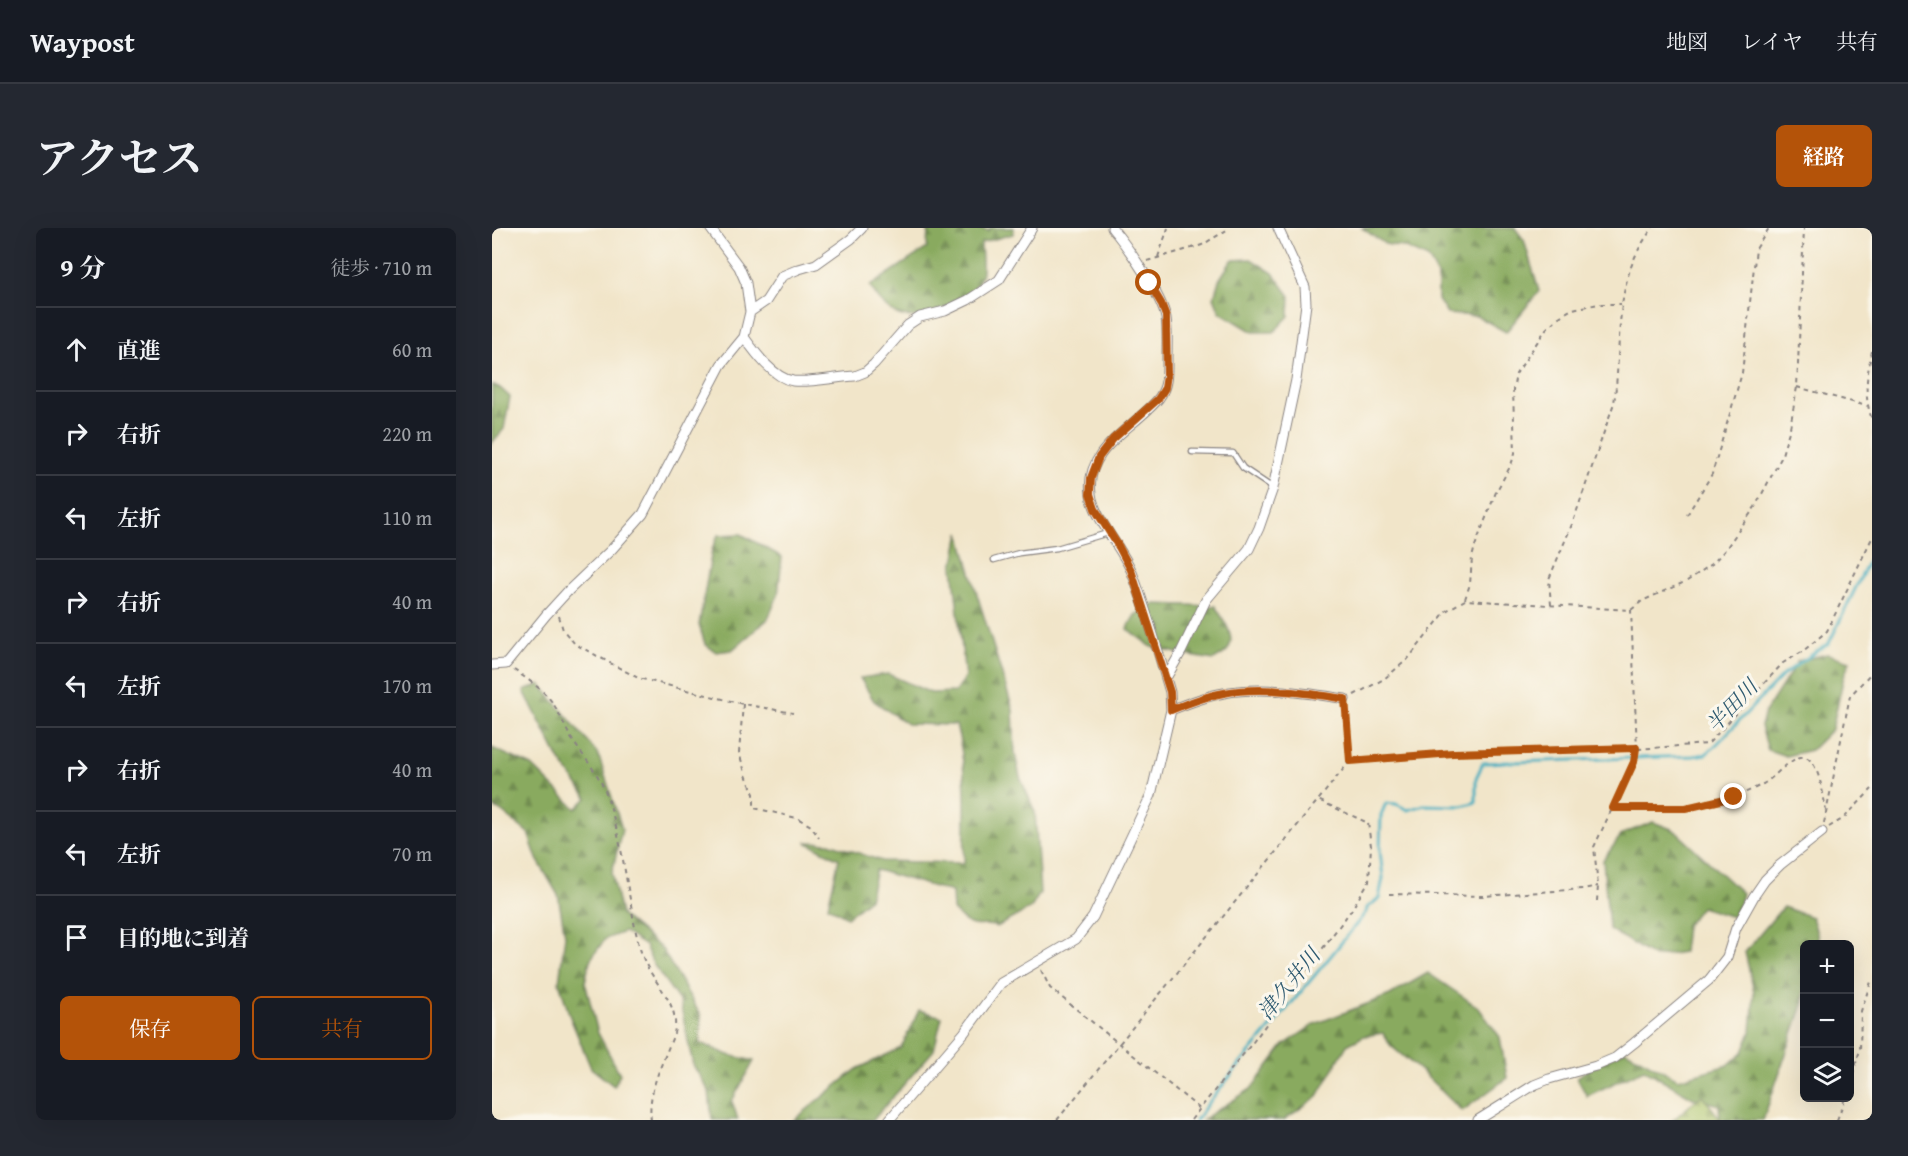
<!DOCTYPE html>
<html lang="ja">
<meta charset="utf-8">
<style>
body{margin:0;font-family:"Gentium Book Plus","Noto Serif JP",serif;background:#242831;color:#f1f3f6}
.controls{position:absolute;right:18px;bottom:18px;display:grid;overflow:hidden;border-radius:9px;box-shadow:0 6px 24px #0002}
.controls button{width:54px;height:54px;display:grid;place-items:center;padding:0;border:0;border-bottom:2px solid #363941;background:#171b24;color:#f1f3f6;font:30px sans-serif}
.stop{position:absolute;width:18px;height:18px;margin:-14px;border:4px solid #b45309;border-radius:50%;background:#fff}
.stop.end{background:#b45309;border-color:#fff;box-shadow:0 2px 6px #0008}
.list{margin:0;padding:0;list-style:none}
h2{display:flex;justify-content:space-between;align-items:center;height:78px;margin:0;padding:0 24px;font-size:26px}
h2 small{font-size:20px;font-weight:400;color:#9ea1a6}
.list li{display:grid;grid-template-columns:39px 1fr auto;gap:18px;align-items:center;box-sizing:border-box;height:84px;padding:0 24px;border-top:2px solid #363941}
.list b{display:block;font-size:22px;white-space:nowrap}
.list em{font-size:20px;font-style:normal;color:#9ea1a6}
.actions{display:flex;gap:12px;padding:18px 24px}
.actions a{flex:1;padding:14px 0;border:2px solid #b45309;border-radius:9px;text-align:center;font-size:21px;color:#b45309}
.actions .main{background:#b45309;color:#fff}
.icon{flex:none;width:33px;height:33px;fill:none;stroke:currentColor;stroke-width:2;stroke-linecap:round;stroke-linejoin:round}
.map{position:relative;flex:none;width:1380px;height:892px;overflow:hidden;border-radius:9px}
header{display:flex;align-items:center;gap:36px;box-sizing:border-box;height:84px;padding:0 30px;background:#171b24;border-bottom:2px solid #363941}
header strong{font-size:28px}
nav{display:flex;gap:33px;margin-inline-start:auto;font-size:21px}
.intro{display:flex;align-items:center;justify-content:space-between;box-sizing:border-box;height:144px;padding:0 36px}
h1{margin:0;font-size:42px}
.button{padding:15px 27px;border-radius:9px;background:#b45309;color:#fff;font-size:21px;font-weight:700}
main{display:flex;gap:36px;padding:0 36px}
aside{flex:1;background:#171b24;border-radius:9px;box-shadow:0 6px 24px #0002}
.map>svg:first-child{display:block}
.forest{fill:url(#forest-firs);stroke:#56664c;stroke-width:1.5}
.cemetery{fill:url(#cemetery-stones);stroke:#677452;stroke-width:1.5}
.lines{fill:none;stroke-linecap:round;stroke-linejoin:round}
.stream{stroke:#40adbf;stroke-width:3}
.service-casing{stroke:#8a8482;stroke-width:7}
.minor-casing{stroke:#8a8482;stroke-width:11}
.path{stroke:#8a8482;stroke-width:2;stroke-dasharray:4.5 4.5;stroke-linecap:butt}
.service{stroke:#fff;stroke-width:4.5}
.minor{stroke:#fff;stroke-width:9}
.route{stroke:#b45309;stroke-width:8}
.labels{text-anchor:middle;stroke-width:6;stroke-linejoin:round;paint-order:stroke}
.water-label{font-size:21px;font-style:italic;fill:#2e5a70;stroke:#fbf7ec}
</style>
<header>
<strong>Waypost</strong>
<nav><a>地図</a><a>レイヤ</a><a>共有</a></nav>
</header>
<div class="intro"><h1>アクセス</h1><a class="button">経路</a></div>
<main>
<aside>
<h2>9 分<small>徒歩 · 710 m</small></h2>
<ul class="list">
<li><svg class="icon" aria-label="ahead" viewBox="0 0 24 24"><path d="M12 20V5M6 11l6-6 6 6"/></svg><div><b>直進</b></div><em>60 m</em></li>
<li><svg class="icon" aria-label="right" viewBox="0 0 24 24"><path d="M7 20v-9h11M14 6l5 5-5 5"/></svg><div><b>右折</b></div><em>220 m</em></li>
<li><svg class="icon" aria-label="left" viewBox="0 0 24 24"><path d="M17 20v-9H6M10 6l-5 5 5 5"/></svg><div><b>左折</b></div><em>110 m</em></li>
<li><svg class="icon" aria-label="right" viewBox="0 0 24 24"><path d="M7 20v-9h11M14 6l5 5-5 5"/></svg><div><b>右折</b></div><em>40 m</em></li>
<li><svg class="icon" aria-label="left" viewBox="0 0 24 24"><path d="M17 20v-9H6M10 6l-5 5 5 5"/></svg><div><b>左折</b></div><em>170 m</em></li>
<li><svg class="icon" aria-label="right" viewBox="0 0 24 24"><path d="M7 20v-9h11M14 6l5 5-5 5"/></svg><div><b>右折</b></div><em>40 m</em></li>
<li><svg class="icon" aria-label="left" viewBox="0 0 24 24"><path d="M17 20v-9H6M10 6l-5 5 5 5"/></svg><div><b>左折</b></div><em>70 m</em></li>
<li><svg class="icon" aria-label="arrive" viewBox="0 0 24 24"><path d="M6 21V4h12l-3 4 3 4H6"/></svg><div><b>目的地に到着</b></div></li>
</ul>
<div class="actions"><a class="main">保存</a><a>共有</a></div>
</aside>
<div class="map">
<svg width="1380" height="892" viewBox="0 0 1380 892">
<defs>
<pattern id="forest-firs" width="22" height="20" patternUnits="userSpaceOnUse" patternTransform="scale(1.5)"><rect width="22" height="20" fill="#89aa5e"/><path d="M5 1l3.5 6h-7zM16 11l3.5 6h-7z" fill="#708a4f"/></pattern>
<pattern id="cemetery-stones" width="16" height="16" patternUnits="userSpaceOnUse" patternTransform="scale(1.5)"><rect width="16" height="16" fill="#acc56a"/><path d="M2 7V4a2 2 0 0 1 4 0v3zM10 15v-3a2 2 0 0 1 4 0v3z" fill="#94a95d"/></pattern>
</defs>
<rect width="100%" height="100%" fill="#fbf7ec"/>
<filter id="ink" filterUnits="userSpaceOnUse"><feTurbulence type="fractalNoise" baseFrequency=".0167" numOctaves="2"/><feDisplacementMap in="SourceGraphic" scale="12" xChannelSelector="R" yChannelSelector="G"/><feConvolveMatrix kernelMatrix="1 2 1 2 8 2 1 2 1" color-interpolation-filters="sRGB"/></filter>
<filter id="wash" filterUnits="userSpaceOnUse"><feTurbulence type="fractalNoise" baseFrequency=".008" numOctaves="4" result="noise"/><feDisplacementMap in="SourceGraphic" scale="24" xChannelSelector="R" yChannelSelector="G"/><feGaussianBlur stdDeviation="1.35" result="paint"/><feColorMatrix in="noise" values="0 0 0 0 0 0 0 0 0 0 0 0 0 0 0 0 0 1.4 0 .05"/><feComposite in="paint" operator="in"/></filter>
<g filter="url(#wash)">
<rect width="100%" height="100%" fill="#f1e5c9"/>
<path class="forest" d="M 436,0 L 486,0 L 497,3 L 498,0 L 522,0 L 521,6 L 489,15 C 489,25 492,39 489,48 C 482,72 429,95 407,87 C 393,82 386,70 378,58 L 435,20 Z
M 870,0 L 1023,0 L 1032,12 L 1047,63 L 1014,104 L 985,88 L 955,86 L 946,72 L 946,48 L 936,30 L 911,19 L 893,16 Z
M 759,31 L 781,45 L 798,68 L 797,88 L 782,104 L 761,104 L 728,84 L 722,69 L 727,52 L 740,32 Z
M 0,156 L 8,160 L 18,169 L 12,201 L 0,215 Z
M 468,305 L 485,366 L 521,482 L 523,526 L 528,549 L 543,584 L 548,665 L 539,680 L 505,699 C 497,695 490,699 481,697 C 473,696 466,687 461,682 L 460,664 L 384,642 L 377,671 L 355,689 L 336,678 L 347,631 L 314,614 L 337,615 L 390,633 L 472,635 C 473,592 476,538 464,497 L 415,496 L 382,473 L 368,450 L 396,446 L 439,465 L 463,464 L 473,449 L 461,339 Z
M 249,306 L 290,329 L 286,367 L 276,391 L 240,422 L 224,424 L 213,416 L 207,397 L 220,322 L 226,307 Z
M 661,376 L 723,378 C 730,390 747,410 734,424 C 731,427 725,430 722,432 L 693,427 L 660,419 L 635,401 L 643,387 Z
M 1335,426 L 1358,433 L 1352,448 L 1340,501 L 1319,522 L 1294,528 L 1276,522 L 1269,498 L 1273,484 L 1306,433 Z
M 48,456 L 106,526 L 130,601 L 120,645 L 129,687 L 170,721 L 209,788 L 208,815 L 237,827 L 262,833 L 240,873 L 246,892 L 220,892 L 217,863 L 201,837 L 188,774 L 161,736 L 153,718 L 132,704 L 113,711 L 98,732 L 93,754 L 106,805 L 128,846 L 122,858 L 99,840 L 78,789 L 67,754 L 73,707 L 66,667 L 45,631 L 36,605 L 10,584 L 0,578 L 0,520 L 40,538 L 84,581 L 95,570 L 67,531 L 32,463 Z
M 1161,594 L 1182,602 L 1250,665 L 1244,690 L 1209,679 L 1194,698 L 1191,724 L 1162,729 L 1117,701 L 1111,632 L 1130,606 Z
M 1291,679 L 1320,689 L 1326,709 L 1326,716 L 1312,716 L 1312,774 L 1271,892 L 1228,892 L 1227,877 L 1201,870 L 1152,841 L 1095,868 L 1085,850 L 1096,841 L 1133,822 L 1186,851 L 1236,837 L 1251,824 L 1259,804 L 1262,764 L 1253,724 Z
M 936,745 L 986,779 L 1008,809 L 1015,850 L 970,883 L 929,843 L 899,818 L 891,805 L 872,808 L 855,817 L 826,868 L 792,892 L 710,892 L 759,861 L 792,817 L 823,796 L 898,767 Z
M 427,782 L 450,789 L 442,822 L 381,892 L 302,892 L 365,841 L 409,820 Z"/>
<path class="cemetery" d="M 1210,867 L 1229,892 L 1181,892 Z"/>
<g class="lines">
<path class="stream" d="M 704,892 C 723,865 744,841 765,816 C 802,772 839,729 874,684 L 875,680 L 887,670 L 891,650 L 888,623 L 889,587 L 894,575 L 904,576 L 916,582 L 932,577 L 970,578 L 984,574 L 984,550 L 991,535 L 1201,528 L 1214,526 L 1223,518 L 1292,446 L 1337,415 L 1380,326"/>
</g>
</g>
<g filter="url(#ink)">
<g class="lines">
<g class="service-casing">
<path id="service" d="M 700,224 L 741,225 L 751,240 L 781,260
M 502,332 L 527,325 L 565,320 L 616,305"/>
</g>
<g class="minor-casing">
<path id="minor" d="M 258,84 L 274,73 L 290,48 L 307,41 L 324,36 L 359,11 L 370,0
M 252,109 C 262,123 281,150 301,153 C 317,155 345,149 363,148 L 373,144 L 382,136 L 416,97 L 428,89 L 453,83 L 476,72 L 507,52 L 540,0
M 0,437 L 14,436 L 54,387 L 76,363 L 120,321 L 151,286 L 229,137 L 252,109 L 258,84 L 254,55 L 247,39 L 218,0
M 674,450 L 689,424 L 714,372 L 757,321 L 767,300 L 781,260 L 804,152 L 814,76 L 813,59 L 786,0
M 679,482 C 696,475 714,468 732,465 C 770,458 816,465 853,471
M 397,892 L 472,805 L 509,755 L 584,711 L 601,689 L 659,567 L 679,482 L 678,464 C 666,424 655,382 639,342 C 629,319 602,290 599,266 C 592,220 643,200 667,170 C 676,158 675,145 675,131 C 675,117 676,103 674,90 C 670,68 635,18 620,0
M 986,892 L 1042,857 L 1057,851 L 1104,838 L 1123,830 L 1142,815 L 1217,752 L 1235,729 L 1244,700 L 1262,668 L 1273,652 L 1288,637 L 1330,604"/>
</g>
<path class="path" d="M 666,29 L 676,0
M 655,33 L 710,17 L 738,0
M 1380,123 C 1375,146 1371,168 1380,191
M 1305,159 L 1375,178
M 1195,287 L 1220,246 L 1250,145 L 1264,21 L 1277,0
M 973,371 L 978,356 L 980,330 L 983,318 L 1004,264 L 1019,237 L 1023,225 L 1021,162 L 1024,146 L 1054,101 L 1067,89 L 1080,81 L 1107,76 L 1129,76
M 1059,377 L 1057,351 L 1081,294 L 1122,175 C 1131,115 1119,51 1161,0
M 67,388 L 71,402 L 83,416 L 146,450 L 251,476 L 301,485
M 22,442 C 32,449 45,457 54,467 C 66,479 71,496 79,510 C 91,529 108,546 115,568 C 125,597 131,630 136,661 C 141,684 143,710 152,732 C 162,756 189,777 182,805 C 172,834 155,861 159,892
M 862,467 L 892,451 L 916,431 L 954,383 L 973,372 L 1139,382 L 1150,373 L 1195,353 L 1220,336 L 1233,322 L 1263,279 L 1289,230 L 1298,200 L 1305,159 L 1312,0
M 251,476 L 247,525 L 254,547 L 262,566 L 262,580 L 305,590 L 319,598 L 327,610
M 858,533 L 961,525 L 1145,521 L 1216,516 L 1291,435 L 1310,424 L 1335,403 L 1380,310
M 1121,580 C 1144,580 1168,581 1191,580 C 1216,578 1249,568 1271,556 C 1281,551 1301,526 1313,529 C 1327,533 1332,570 1334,583
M 1332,595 L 1358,468 L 1380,444
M 1337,599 L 1352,590 L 1380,561
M 897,666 L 991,668 L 1091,661 L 1106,658
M 1105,673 L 1106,658 L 1102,619 L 1142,534 L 1145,521 L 1139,382
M 549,742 L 558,760 L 708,881
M 1358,855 L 1368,822 L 1369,783 L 1380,751
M 565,892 L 858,533 L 854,479
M 699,892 L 761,814 L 860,681 L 877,653 L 879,618 L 876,595 L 826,572
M 1345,892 L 1353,870"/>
<use href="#service" class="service"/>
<use href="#minor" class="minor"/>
</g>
</g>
<g class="lines" filter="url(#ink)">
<path class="route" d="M 657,55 L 669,75 L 674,88 L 675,147 L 673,160 L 666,171 L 621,211 L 607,229 L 599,250 L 598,266 L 603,281 L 627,319 L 639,342 L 678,464 L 679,482 C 696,475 714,468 732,465 C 769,458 816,465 853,471 L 858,533 L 961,525 L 1144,520 L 1142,534 L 1121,580 L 1194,580 L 1242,569"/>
</g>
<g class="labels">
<g class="water-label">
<text transform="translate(1240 478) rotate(-46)" y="7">半田川</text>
<text transform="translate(797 756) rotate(-51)" y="7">津久井川</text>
</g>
</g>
</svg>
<div class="controls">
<button>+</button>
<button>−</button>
<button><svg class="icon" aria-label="layers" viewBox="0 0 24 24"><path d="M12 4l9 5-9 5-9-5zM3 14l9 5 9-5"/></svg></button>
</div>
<div class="stop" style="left:657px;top:55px"></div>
<div class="stop end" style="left:1242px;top:569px"></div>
</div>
</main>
